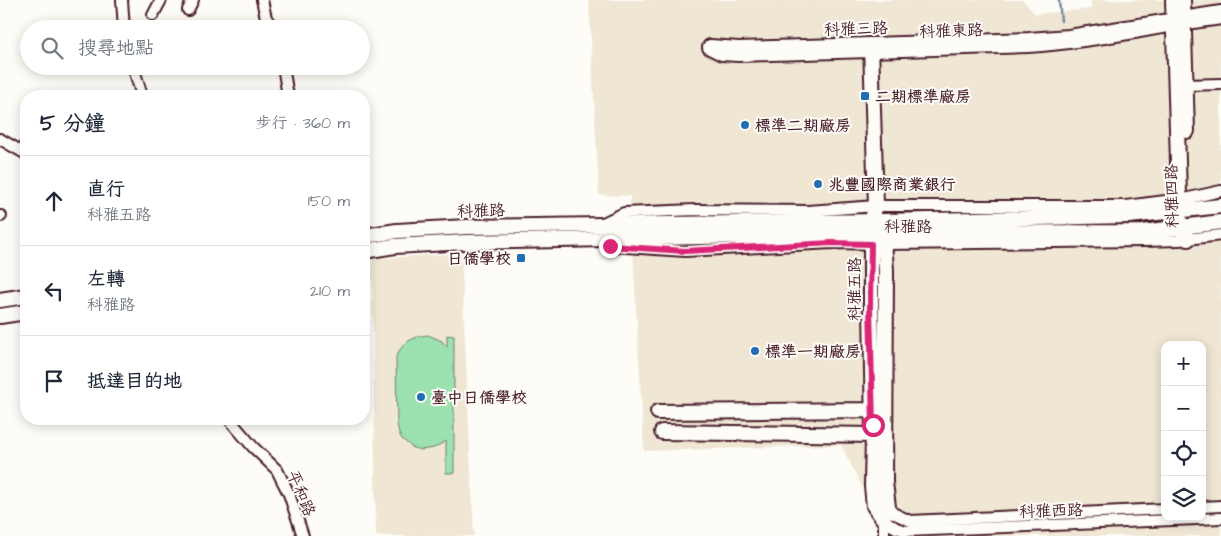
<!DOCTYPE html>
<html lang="zh-TW">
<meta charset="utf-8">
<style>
body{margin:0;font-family:"Architects Daughter","LXGW WenKai TC",sans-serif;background:#f2f2f3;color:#1f2937}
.controls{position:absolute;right:15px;bottom:15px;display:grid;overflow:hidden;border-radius:10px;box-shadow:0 2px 12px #0003}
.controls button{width:45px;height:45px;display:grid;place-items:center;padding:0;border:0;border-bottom:1px solid #e0e1e3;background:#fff;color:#1f2937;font:25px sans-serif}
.stop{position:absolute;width:15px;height:15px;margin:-11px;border:4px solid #db2777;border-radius:50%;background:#fff}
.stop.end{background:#db2777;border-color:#fff;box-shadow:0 1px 5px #0008}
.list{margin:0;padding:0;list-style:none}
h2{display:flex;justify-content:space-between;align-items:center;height:65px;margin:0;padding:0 20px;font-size:21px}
h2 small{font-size:16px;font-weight:400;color:#747a83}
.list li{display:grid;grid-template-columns:32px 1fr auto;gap:15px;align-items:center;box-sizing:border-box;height:90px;padding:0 20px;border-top:1px solid #e0e1e3}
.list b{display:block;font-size:19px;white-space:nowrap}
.list p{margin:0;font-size:16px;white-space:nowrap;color:#747a83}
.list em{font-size:16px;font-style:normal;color:#747a83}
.icon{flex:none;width:28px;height:28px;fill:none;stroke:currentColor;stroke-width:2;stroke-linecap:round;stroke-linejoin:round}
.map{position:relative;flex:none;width:1221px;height:536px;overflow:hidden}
.search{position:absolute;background:#fff;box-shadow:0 2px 12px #0003;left:20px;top:20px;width:350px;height:55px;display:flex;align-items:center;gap:12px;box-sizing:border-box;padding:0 18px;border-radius:28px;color:#747a83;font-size:19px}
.panel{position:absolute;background:#fff;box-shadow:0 2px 12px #0003;left:20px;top:90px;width:350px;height:335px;border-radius:20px}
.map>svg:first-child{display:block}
.built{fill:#efe6d4;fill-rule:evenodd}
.green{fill:#9be2af;stroke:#72806d}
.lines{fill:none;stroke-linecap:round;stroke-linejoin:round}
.stream{stroke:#768ca4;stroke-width:2.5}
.street-casing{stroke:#4a1f2b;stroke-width:14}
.secondary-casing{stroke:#4a1f2b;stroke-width:18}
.street{stroke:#fdfcf7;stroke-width:10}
.secondary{stroke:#fdfcf7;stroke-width:14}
.route{stroke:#db2777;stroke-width:6}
.poi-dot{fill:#1f6fb2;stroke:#fdfcf7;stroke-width:2}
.labels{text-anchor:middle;stroke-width:4;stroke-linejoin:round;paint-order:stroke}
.street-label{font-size:16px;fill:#4a1f2b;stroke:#fdfcf7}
.poi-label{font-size:16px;font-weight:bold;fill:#4a1f2b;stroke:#fdfcf7;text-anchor:start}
</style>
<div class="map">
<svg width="1221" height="536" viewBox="0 0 1221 536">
<rect width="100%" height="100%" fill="#fdfcf7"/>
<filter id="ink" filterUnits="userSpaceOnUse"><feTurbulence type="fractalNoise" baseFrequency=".02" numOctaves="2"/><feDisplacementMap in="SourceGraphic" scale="10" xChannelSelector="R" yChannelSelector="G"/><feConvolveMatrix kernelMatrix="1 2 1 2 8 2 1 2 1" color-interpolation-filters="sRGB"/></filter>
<g filter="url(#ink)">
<path class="built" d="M 589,0 L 1023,0 L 1035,14 L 1092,9 L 1091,0 L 1221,0 L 1221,536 L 887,536 L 841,445 L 644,451 L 630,196 L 599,195 ZM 1165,345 L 1202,345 L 1202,517 L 1165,517 Z
M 461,253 L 474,536 L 376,536 L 372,259 Z"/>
<path class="green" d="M 428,335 L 442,341 L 447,347 L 447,335 L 454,336 L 454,473 L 446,473 L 446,441 L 434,448 L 421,450 L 413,448 L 402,439 L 399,433 L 397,424 L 396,357 C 402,343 413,336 428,335 Z"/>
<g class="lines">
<path class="stream" d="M 1059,0 L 1061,21"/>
<g class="street-casing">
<path id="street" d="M 122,0 L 124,29
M 262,0 L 266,18 L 274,29
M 188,10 L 193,0
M 153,15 L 161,0
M 133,66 L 142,96
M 283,66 L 288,96
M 1185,85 L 1221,84
M 0,139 L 26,154
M 0,216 L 1,216
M 603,223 L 624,213 L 695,210 L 808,211 L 876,206 L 1126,206 L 1189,198 L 1221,191
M 599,240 L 610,246 L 685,251 L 832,243 L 884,244 L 1144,241 L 1179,240 L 1221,235
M 229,419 L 253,447 L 277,470 L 289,494 L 303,536
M 888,507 L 893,513 L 910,521 L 1165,509
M 1202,507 L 1221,506
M 884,520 L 896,528 L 906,531 L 1221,518
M 884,536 L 884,520 L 885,515"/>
</g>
<g class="secondary-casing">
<path id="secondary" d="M 1173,0 L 1180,227 L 1188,239
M 1183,0 L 1187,131
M 1221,13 L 1069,37 L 1029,40 L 739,49 L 710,47 L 722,53 L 738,54 L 1028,45 C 1093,41 1157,25 1221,17
M 871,45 L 876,206 L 871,221 L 871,306 L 873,435 L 872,486 L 874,506 L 884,520
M 883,225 L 886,270 L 885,482 L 888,507
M 364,236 L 397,231 L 466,227 L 882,221 L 1129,216 L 1221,206
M 364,251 L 395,246 L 466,242 L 884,233 L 1143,232 L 1221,222
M 0,300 L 26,296
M 0,316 L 26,312
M 658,412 L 873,410
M 662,432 L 873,435"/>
</g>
<use href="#street" class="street"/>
<use href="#secondary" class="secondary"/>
</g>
</g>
<g class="lines" filter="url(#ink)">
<path class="route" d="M 610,246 L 685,251 L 832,243 L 871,244 L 870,306 L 873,425"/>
</g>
<g class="poi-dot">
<rect x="860" y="91" width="10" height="10" rx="2.5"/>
<circle cx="745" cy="125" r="5"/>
<circle cx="818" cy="184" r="5"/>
<rect x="516" y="253" width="10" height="10" rx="2.5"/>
<circle cx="755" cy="351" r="5"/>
<circle cx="421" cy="397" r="5"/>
</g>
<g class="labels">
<g class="street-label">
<text transform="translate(856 28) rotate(-2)" y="6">科雅三路</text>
<text transform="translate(951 30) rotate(-2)" y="6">科雅東路</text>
<text transform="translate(1171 196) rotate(-91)" y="6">科雅四路</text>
<text transform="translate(481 210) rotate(-2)" y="6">科雅路</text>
<text x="908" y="232">科雅路</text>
<text transform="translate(854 289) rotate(-90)" y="6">科雅五路</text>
<text transform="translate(302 493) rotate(67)" y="6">平和路</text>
<text transform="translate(1051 510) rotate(-2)" y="6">科雅西路</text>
</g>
<g class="poi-label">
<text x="875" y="102">二期標準廠房</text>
<text x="755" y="131">標準二期廠房</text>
<text x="828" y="190">兆豐國際商業銀行</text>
<text x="511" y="264" text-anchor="end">日僑學校</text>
<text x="765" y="357">標準一期廠房</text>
<text x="431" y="403">臺中日僑學校</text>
</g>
</g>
</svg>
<div class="controls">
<button>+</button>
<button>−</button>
<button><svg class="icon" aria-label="locate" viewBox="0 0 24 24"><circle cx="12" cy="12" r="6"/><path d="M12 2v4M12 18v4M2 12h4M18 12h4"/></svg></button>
<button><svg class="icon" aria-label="layers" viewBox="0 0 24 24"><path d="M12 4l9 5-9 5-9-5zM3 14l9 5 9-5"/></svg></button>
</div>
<div class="stop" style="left:873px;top:425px"></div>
<div class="stop end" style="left:610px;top:246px"></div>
<div class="search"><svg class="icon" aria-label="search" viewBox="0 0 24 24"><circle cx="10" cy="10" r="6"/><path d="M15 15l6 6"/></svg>搜尋地點</div>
<section class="panel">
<h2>5 分鐘<small>步行 · 360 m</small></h2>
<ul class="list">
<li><svg class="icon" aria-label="ahead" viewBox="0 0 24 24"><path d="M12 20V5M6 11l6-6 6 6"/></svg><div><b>直行</b><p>科雅五路</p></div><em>150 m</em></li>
<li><svg class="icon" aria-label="left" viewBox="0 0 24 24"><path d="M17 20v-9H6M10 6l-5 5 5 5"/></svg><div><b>左轉</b><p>科雅路</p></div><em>210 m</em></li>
<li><svg class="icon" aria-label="arrive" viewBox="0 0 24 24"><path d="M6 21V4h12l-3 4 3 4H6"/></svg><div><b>抵達目的地</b></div></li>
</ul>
</section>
</div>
